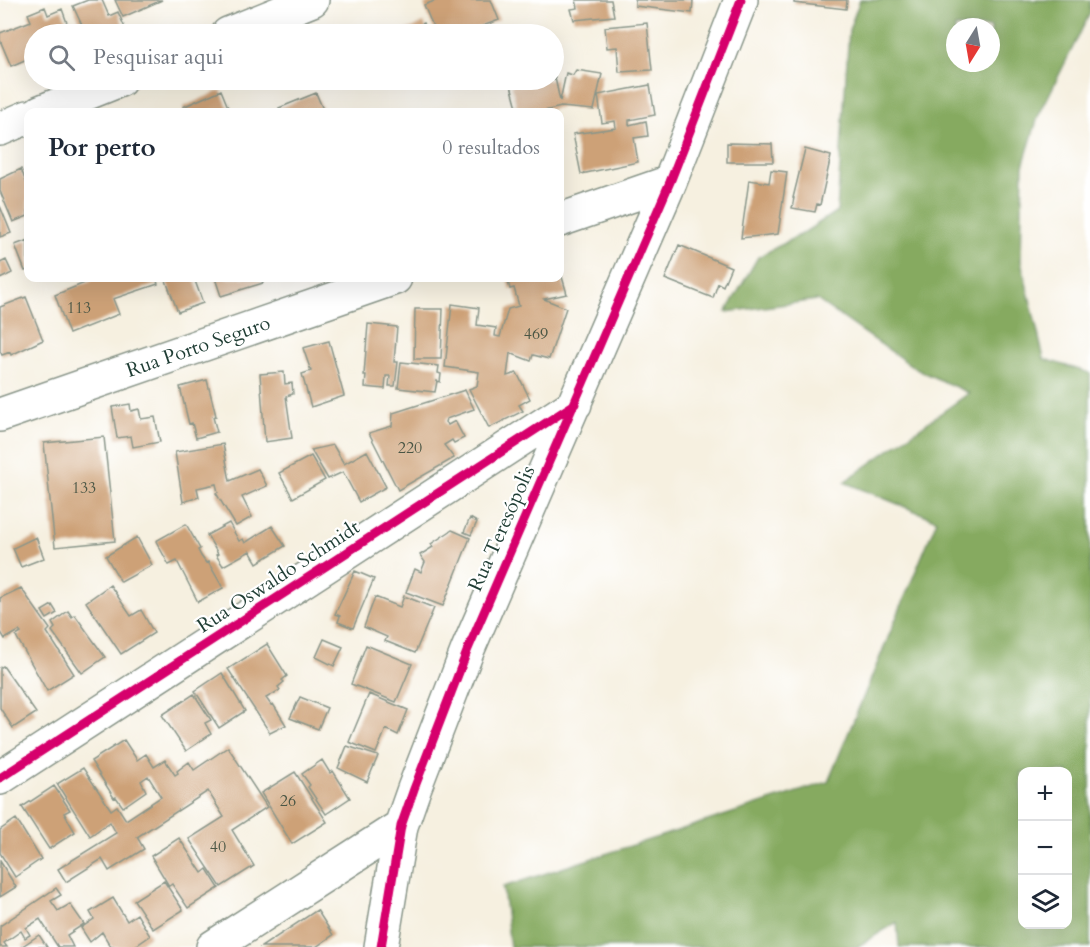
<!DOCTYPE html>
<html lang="pt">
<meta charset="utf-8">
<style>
body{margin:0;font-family:Cardo,serif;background:#f6f6f7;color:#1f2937}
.controls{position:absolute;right:18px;bottom:18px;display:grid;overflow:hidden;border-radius:12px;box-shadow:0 6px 24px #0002}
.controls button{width:54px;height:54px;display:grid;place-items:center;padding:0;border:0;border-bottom:2px solid #e0e1e3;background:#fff;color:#1f2937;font:30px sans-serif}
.compass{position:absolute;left:946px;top:18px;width:54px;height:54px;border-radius:50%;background:#fff;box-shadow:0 6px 24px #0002;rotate:191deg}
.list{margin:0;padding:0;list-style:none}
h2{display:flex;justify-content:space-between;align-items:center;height:78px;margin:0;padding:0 24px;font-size:26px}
h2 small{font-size:20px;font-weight:400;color:#747a83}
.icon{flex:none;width:33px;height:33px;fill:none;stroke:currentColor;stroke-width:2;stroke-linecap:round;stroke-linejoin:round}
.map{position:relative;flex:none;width:1090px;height:947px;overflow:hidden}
.search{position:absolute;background:#fff;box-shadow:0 6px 24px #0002;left:24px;top:24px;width:540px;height:66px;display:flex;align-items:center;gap:15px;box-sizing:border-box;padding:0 21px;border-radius:33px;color:#747a83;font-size:22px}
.panel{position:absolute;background:#fff;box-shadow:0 6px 24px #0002;left:24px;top:108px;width:540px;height:174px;border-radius:12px}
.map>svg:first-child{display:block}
.forest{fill:#86aa60;stroke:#52744a;stroke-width:1.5;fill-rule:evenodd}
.building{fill:#cda177}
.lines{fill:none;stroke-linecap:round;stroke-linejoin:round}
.minor-casing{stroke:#8a968a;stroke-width:36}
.minor{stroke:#fff;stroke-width:33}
.cycleway-casing{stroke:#fff;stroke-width:13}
.cycleway{stroke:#d6006c;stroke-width:9}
.labels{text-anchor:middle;stroke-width:4.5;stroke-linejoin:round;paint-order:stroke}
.number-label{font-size:16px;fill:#4a5645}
.street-label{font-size:20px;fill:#1f3d34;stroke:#fff}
</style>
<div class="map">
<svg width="1090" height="947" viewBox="0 0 1090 947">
<rect width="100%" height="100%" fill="#fff"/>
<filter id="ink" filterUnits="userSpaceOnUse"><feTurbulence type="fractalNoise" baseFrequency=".0167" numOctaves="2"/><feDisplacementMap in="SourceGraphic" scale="12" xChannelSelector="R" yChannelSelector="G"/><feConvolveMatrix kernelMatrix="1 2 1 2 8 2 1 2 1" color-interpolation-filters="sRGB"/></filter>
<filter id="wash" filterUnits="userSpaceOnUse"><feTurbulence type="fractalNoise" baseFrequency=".008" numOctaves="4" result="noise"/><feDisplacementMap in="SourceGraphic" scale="24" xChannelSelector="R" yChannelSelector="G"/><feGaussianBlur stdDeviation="1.35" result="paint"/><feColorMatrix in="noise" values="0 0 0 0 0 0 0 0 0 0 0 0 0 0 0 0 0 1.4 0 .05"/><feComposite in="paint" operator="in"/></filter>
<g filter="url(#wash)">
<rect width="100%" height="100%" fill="#f6f0e0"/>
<path class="forest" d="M 860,0 L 1090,0 L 1090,13 L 1038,117 L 1023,166 L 1021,261 L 1044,359 L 1090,373 L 1090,947 L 899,947 L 897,922 L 857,947 L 510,947 L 503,887 L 828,782 L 937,520 L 844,482 L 969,393 L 918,370 L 817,300 L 726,312 L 758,257 L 805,232 L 837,211 L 849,30 ZM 955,27 L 991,27 L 991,63 L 955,63 ZM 1022,772 L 1068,772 L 1068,924 L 1022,924 Z"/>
<g id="blocks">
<path class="building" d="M 88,0 L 102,0 L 109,16 L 118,12 L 125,28 L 110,34 L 86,34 L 73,6 Z
M 115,0 L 162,0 L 123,17 Z
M 437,0 L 491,0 L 499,20 L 461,34 L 436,34 L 424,5 Z
M 576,0 L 611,0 L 614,16 L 574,20 L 571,9 L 578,8 Z
M 635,0 L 693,0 L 692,13 L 635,6 Z
M 794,0 L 847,0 L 846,9 L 794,3 Z
M 45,7 L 48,15 L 62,9 L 71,34 L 34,34 L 34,56 L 11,66 L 0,40 L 0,33 L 31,21 L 28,14 Z
M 424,23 L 429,34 L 397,34 Z
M 647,23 L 652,70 L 619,72 L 617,47 L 607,48 L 605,27 Z
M 576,70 L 602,74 L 594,110 L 561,107 L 540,112 L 524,112 L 523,109 L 518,111 L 511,85 L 534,80 L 554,80 L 554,73 L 560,101 L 566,73 L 573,75 Z
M 650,85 L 655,115 L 629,120 L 629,125 L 646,121 L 648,136 L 634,138 L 638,162 L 581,174 L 573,134 L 616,128 L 615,121 L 602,123 L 598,95 Z
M 221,90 L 230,112 L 185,112 L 183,107 Z
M 316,93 L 324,112 L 281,112 L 279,108 Z
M 727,143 L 772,144 L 773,162 L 727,162 Z
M 805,149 L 831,156 L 820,205 L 817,204 L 815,212 L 792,208 L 794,198 L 793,198 Z
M 21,169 L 26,182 L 28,181 L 28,216 L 13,222 L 0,191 L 0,179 Z
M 771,170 L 787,172 L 778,234 L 741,238 L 749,180 L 769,183 Z
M 0,206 L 11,233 L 0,237 Z
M 28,240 L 28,270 L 25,271 L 15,245 Z
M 679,245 L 731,267 L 723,286 L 718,283 L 713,298 L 665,279 Z
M 6,260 L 12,273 L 0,279 L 0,263 Z
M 560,270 L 567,294 L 544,299 L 566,308 L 549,359 L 533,355 L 531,361 L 510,353 L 507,376 L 517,373 L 530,399 L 519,405 L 523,411 L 489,428 L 469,389 L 477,386 L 479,372 L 445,367 L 452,304 L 479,308 L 477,325 L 496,328 L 495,336 L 500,337 L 508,309 L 519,306 L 514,288 L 510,289 L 507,278 L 560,278 Z
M 97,278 L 156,278 L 158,284 L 113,299 L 119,314 L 69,334 L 55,295 Z
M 165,278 L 194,278 L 203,303 L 178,312 Z
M 215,278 L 261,278 L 263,283 L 221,296 Z
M 26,297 L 43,340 L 11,355 L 10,352 L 2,355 L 0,351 L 0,307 Z
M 415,309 L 443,309 L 441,359 L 414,359 Z
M 368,324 L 397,327 L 394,362 L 398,362 L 395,386 L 389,386 L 390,376 L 386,376 L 385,389 L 365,387 L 366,375 L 364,375 Z
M 329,341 L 344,396 L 311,407 L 302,374 L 311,371 L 303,348 Z
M 401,362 L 439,366 L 438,373 L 441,374 L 440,382 L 437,381 L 435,392 L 398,388 Z
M 284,372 L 285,384 L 292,383 L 293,394 L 286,396 L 292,438 L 265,442 L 260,374 Z
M 207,380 L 216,416 L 213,417 L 217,432 L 196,438 L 192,423 L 189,424 L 180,387 Z
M 465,390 L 474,409 L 446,419 L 445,422 L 448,425 L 455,421 L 464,438 L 454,443 L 452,440 L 444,445 L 454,458 L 398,490 L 369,433 L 392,426 L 393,413 Z
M 130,404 L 131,411 L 139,409 L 141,419 L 155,417 L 160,442 L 133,447 L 131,436 L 117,438 L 112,407 Z
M 104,437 L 115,541 L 55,547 L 44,443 Z
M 223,444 L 230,481 L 258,469 L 267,486 L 242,497 L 252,517 L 236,526 L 216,493 L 218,492 L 216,484 L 197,488 L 199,497 L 183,502 L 175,452 Z
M 333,445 L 344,464 L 367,451 L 386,487 L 359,502 L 343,472 L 328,479 L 311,450 Z
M 311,456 L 325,480 L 293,498 L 279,473 Z
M 470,518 L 477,522 L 471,535 L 464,532 Z
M 229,523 L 239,541 L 243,539 L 245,543 L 272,526 L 285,546 L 257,563 L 250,551 L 223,566 L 216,555 L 218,554 L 207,535 Z
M 186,524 L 200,549 L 198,550 L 201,556 L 206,563 L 208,562 L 223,588 L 198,602 L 177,561 L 169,565 L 156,541 Z
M 452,530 L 470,538 L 443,606 L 406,592 L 415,569 L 421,572 L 425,562 L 420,555 L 433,547 L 431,544 Z
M 36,537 L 44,558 L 21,567 L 13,548 Z
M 137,537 L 152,565 L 121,582 L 106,556 Z
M 355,571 L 374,579 L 353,628 L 338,622 L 340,616 L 335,614 Z
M 110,585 L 131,616 L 141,610 L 154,633 L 121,654 L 86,602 Z
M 21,588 L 50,629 L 47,632 L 74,674 L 47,691 L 16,636 L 21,633 L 19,631 L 5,639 L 0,631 L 0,598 Z
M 404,596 L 434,608 L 415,653 L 385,641 L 387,637 L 364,627 L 375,597 L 400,607 Z
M 52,605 L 57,613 L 47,619 L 42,611 Z
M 68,611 L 72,617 L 75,615 L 105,657 L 82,673 L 52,631 L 55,628 L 52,623 Z
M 324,639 L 343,647 L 334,666 L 316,657 Z
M 267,644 L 287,676 L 282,680 L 284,682 L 278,687 L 280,690 L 266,698 L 271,705 L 273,704 L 286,725 L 270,733 L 228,669 Z
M 366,645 L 412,664 L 396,702 L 351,684 Z
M 3,666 L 36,713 L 13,728 L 0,708 L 0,668 Z
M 222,673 L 245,711 L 219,728 L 195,691 Z
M 194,694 L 211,720 L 205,723 L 211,734 L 186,751 L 162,715 Z
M 369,694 L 408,710 L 398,735 L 386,729 L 376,753 L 349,742 Z
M 300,697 L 327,708 L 318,729 L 290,718 Z
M 124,740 L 137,760 L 146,754 L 154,767 L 165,760 L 175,775 L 178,773 L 177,771 L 189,762 L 194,770 L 228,747 L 267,807 L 232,830 L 254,866 L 221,887 L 189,839 L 224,817 L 208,791 L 137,837 L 144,849 L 109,871 L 102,859 L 66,882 L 58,869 L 116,833 L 110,822 L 90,836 L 57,784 L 83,768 L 111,810 L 117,806 L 126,820 L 161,797 L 148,776 L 141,781 L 146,791 L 123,807 L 116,797 L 114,798 L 91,761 Z
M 347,746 L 378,756 L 367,782 L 338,768 Z
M 322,760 L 330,773 L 333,771 L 350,798 L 326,814 L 308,787 L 310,785 L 302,774 Z
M 295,772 L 327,822 L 292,844 L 261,793 Z
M 54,786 L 70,810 L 64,813 L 75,832 L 49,849 L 22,807 Z
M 16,819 L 41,859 L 15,877 L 0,853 L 0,830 Z
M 179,838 L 202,873 L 207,869 L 219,888 L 188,908 L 172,884 L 169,886 L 151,856 Z
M 0,861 L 16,887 L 0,897 Z
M 164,881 L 183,910 L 153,929 L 134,900 Z
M 56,888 L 61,895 L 51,901 L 58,911 L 70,904 L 84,924 L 67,935 L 73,947 L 58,947 L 40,919 L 26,928 L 30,935 L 25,938 L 21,931 L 4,943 L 7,947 L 0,947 L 0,926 Z
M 113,898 L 127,921 L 137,914 L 150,936 L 134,947 L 111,947 L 102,932 L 90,942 L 81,928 L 94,919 L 90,912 Z
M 317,910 L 333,935 L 316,947 L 261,947 Z
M 39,935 L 47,947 L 21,947 Z"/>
</g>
</g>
<g filter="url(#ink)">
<use href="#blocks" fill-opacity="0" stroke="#8a968a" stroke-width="1.5"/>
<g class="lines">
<g class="minor-casing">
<path id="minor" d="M 228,34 L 312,0
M 40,112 L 120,80
M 0,129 L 28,117
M 560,220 L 670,182
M 0,415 L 395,278
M 0,778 L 575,404
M 213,947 L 401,826
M 381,947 L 401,826 L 414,789 L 468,649 L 670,182 L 741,0"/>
</g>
<use href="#minor" class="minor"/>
<g class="cycleway-casing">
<path id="cycleway" d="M 0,778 L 575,404
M 381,947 L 401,826 L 414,789 L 468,649 L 670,182 L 741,0"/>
</g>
<use href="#cycleway" class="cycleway"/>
</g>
</g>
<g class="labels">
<g class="number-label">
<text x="79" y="313">113</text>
<text x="536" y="339">469</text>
<text x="410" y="453">220</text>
<text x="84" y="493">133</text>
<text x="288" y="806">26</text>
<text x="218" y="852">40</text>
</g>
<g class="street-label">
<text transform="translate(198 346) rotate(-19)" y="7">Rua Porto Seguro</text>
<text transform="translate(501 528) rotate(-66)" y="7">Rua Teresópolis</text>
<text transform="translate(278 576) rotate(-33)" y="7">Rua Oswaldo Schmidt</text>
</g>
</g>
</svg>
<div class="controls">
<button>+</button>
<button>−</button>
<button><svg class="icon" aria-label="layers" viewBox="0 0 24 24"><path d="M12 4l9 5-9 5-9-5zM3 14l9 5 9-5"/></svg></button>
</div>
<svg class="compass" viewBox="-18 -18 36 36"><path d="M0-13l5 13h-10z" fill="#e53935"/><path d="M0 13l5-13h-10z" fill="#747a83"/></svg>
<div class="search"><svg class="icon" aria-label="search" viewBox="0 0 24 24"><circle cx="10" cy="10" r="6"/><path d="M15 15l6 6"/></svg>Pesquisar aqui</div>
<section class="panel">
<h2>Por perto<small>0 resultados</small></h2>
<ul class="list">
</ul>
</section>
</div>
